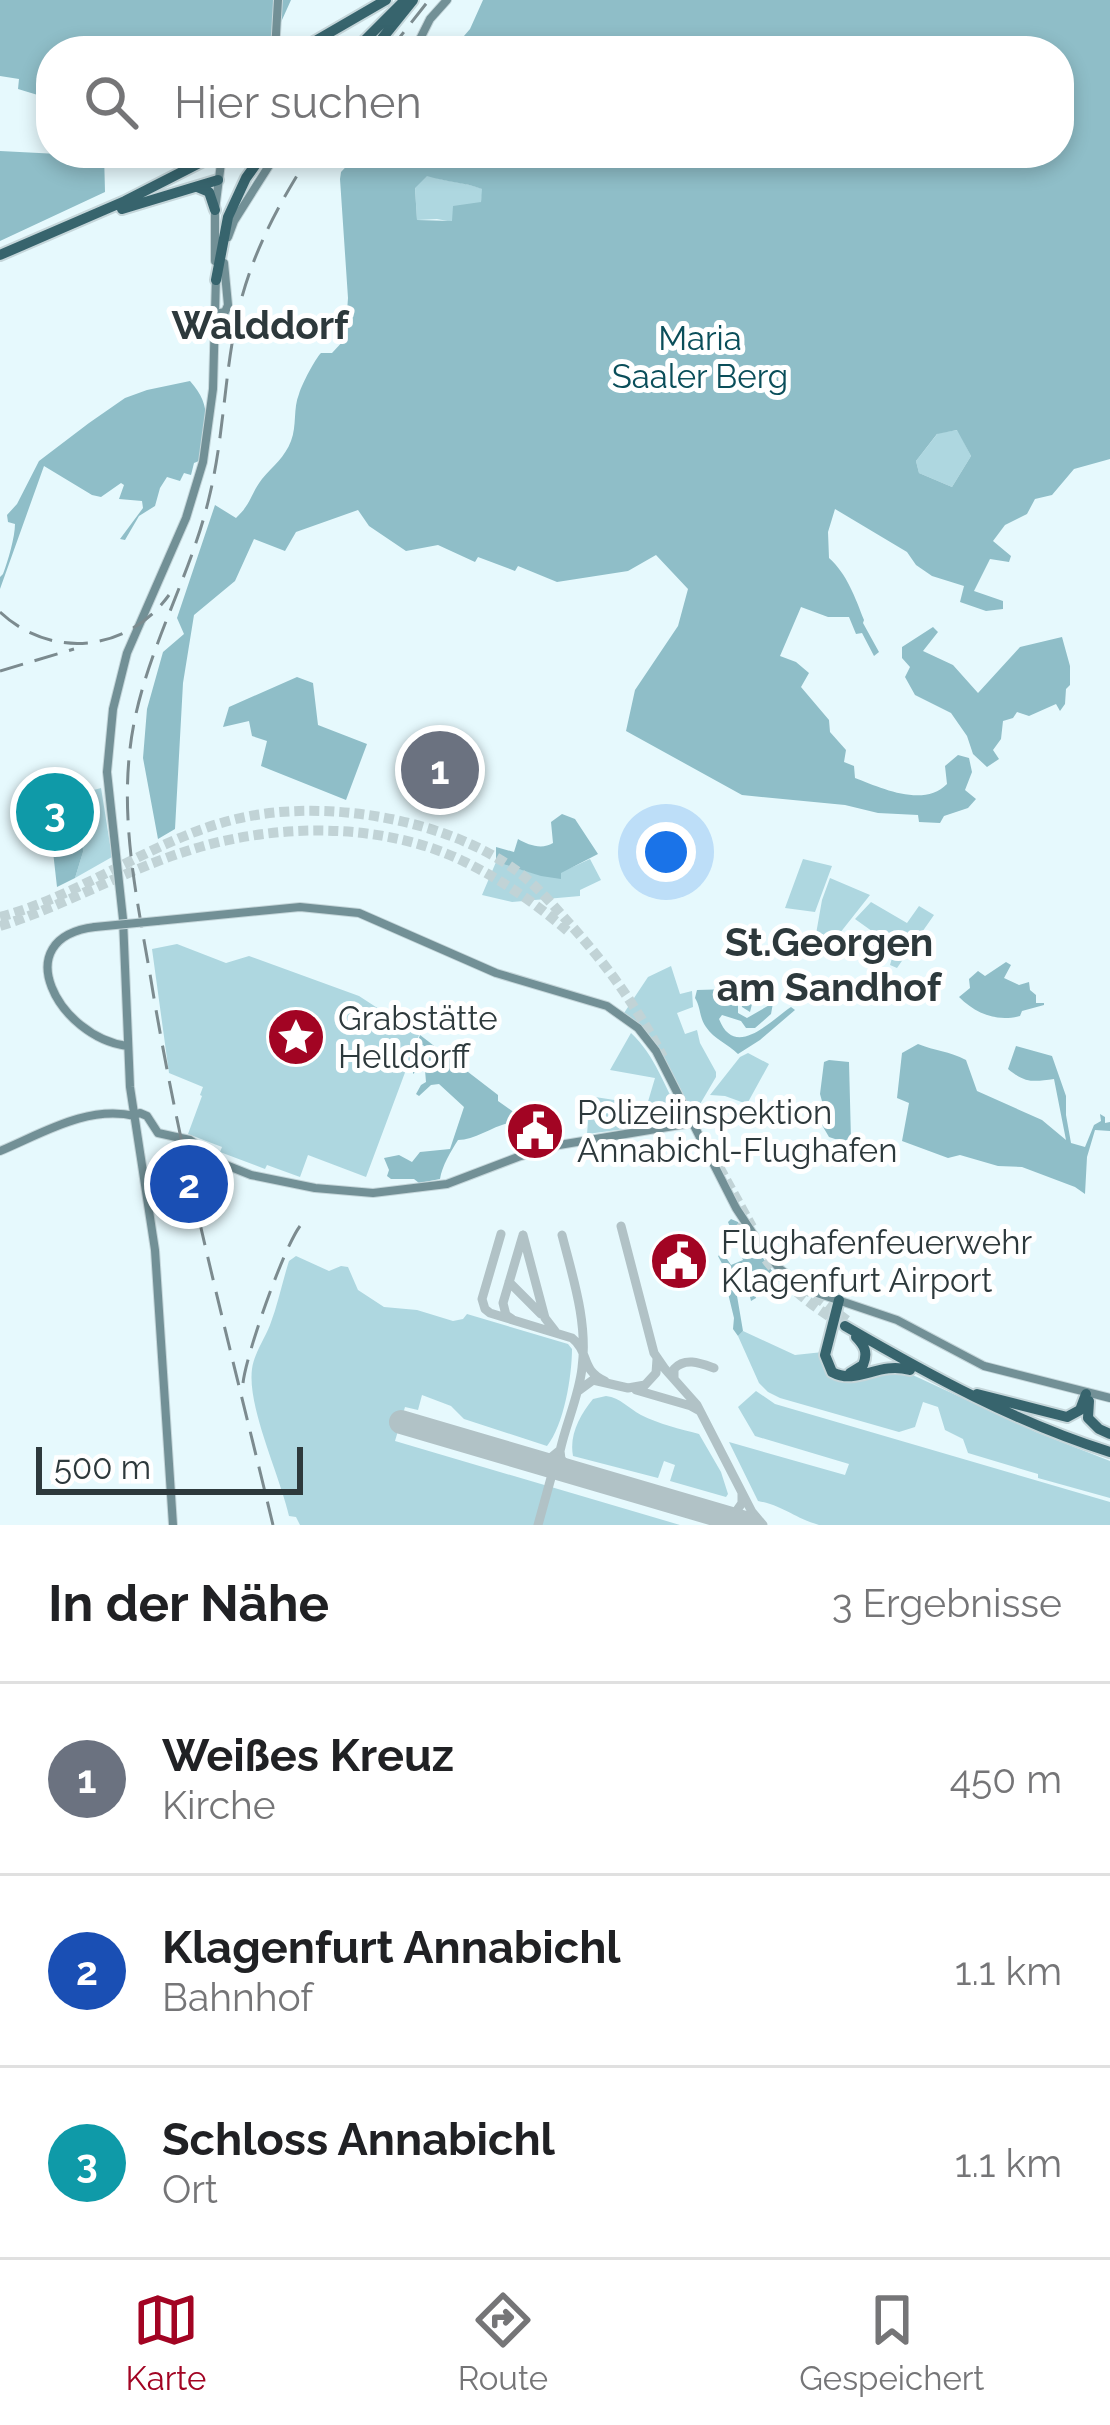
<!DOCTYPE html>
<html lang="de">
<meta charset="utf-8">
<style>
body{margin:0;font-family:Raleway,sans-serif;background:#f2f2f2;color:#202124}
.scale{position:absolute;left:36px;bottom:30px;width:267px;box-sizing:border-box;padding-left:12px;border:6px solid #2d393c;border-top:0;font-size:33px;line-height:42px;white-space:nowrap;color:#2d393c;-webkit-text-stroke:9px #fff;paint-order:stroke}
.you{position:absolute;left:666px;top:852px;width:42px;height:42px;margin:-30px;border:9px solid #fff;border-radius:50%;background:#1a73e8;box-shadow:0 0 0 18px #1a73e833}
.badge{display:grid;place-items:center;width:78px;height:78px;border-radius:50%;background:#a20423;color:#fff;font-size:39px;font-weight:700}
.pin{position:absolute;translate:-50% -50%;border:6px solid #fff;box-shadow:0 3px 12px #0006}
.list{margin:0;padding:0;list-style:none}
h2{display:flex;justify-content:space-between;align-items:center;height:156px;margin:0;padding:0 48px;font-size:51px}
h2 small{font-size:39px;font-weight:400;color:#757577}
.list li{display:grid;grid-template-columns:78px 1fr auto;gap:36px;align-items:center;box-sizing:border-box;height:192px;padding:0 48px;border-top:3px solid #e0e0e0}
.list b{display:block;font-size:45px;white-space:nowrap}
.list p{margin:0;font-size:39px;white-space:nowrap;color:#757577}
.list em{font-size:39px;font-style:normal;color:#757577}
.icon{flex:none;width:66px;height:66px;fill:none;stroke:currentColor;stroke-width:2;stroke-linecap:round;stroke-linejoin:round}
.map{position:relative;flex:none;width:1110px;height:1525px;overflow:hidden}
.search{position:absolute;background:#fff;box-shadow:0 6px 18px #0003;left:36px;right:36px;top:36px;height:132px;display:flex;align-items:center;gap:30px;box-sizing:border-box;padding:0 42px;border-radius:48px;color:#757577;font-size:45px}
.sheet{height:732px;background:#fff}
nav{display:flex;justify-content:space-around;align-items:center;box-sizing:border-box;height:168px;border-top:3px solid #e0e0e0;background:#fff;font-size:33px;color:#757577}
nav a{display:grid;justify-items:center;gap:6px}
nav .on{color:#a20423}
.map>svg:first-child{display:block}
.green{fill:#aed7e0}
.forest{fill:#8fbec8;fill-rule:evenodd}
.lines{fill:none;stroke-linecap:round;stroke-linejoin:round}
.taxiway{stroke:#b1c2c6;stroke-width:9}
.runway{stroke:#b1c2c6;stroke-width:24}
.highway-tunnel{stroke:#c1d3d6;stroke-width:10;stroke-dasharray:10 5;stroke-linecap:butt}
.secondary-casing{stroke:#c5d6da;stroke-width:10}
.highway-casing{stroke:#c5d6da;stroke-width:14}
.secondary{stroke:#729096;stroke-width:8}
.highway{stroke:#37646d;stroke-width:10}
.rail{stroke:#7c8b8f;stroke-width:3;stroke-dasharray:24 12;stroke-linecap:butt}
.secondary-bridge-casing{stroke:#c5d6da;stroke-width:10;stroke-linecap:butt}
.secondary-bridge{stroke:#729096;stroke-width:8}
.labels{text-anchor:middle;stroke-width:10;stroke-linejoin:round;paint-order:stroke}
.park-label{font-size:33px;fill:#0a4e5a;stroke:#fff}
.poi-label{font-size:33px;fill:#2d393c;stroke:#fff;text-anchor:start}
.quarter-label{font-size:39px;font-weight:bold;fill:#2d393c;stroke:#fff}
</style>
<div class="map">
<svg width="1110" height="1525" viewBox="0 0 1110 1525">
<rect width="100%" height="100%" fill="#e6f9fd"/>
<path class="green" d="M 427,175 C 446,182 464,182 483,189 L 481,202 L 453,222 L 437,219 L 417,220 L 415,187 Z
M 958,430 L 971,456 L 952,487 L 919,473 L 916,461 L 938,433 Z
M 101,788 L 112,857 L 75,878 L 83,852 L 82,817 L 64,821 L 58,800 Z
M 590,859 L 601,880 L 580,890 L 580,896 L 512,902 L 482,895 L 496,862 C 542,876 546,880 590,859 Z
M 803,859 L 832,866 L 815,912 L 785,908 Z
M 830,878 L 870,895 L 836,938 L 824,938 L 823,934 L 816,934 L 822,900 Z
M 871,902 L 907,923 L 919,906 L 934,915 L 897,968 L 890,965 L 892,958 L 871,944 L 876,934 L 855,919 Z
M 177,944 L 226,963 L 249,956 L 359,996 L 419,1035 L 366,1177 L 308,1155 L 300,1177 L 267,1165 L 265,1169 L 220,1152 L 222,1147 L 188,1134 L 202,1096 L 200,1095 L 203,1087 L 169,1073 L 152,949 Z
M 671,966 L 680,994 L 692,991 L 693,1007 L 677,1013 L 685,1034 L 697,1030 L 700,1043 L 716,1072 L 716,1077 L 696,1111 L 691,1111 C 675,1074 654,1039 624,1013 L 648,977 Z
M 631,1033 C 655,1055 665,1088 681,1116 L 678,1122 L 587,1134 L 589,1110 L 595,1097 L 647,1105 L 655,1078 L 610,1070 Z
M 748,1053 L 769,1064 L 747,1104 L 725,1096 L 710,1095 L 740,1057 Z
M 296,1256 L 329,1271 L 341,1266 L 348,1267 L 358,1290 L 384,1307 L 417,1310 L 453,1321 L 463,1319 L 467,1314 L 568,1344 L 572,1349 C 572,1376 564,1425 547,1446 L 464,1419 L 451,1406 L 422,1395 L 418,1410 L 405,1407 L 395,1441 L 680,1525 L 300,1525 L 296,1517 L 289,1516 C 280,1476 247,1407 252,1369 C 254,1354 264,1340 270,1325 C 278,1304 282,1283 289,1261 Z
M 743,1331 L 795,1355 L 823,1352 L 832,1374 L 904,1371 L 1036,1432 L 1110,1461 L 1110,1498 L 1038,1478 L 1038,1474 L 968,1453 L 963,1439 L 945,1430 L 938,1407 L 923,1402 L 915,1427 L 899,1432 L 780,1398 L 768,1392 L 759,1383 L 738,1336 Z
M 756,1391 L 775,1404 L 1110,1502 L 1110,1525 L 819,1525 C 794,1518 784,1506 758,1501 L 729,1442 L 845,1475 L 849,1464 L 755,1436 L 738,1407 Z
M 606,1396 C 621,1398 628,1408 641,1415 C 659,1424 680,1429 699,1434 L 721,1472 L 728,1494 L 726,1497 L 670,1481 L 675,1465 L 664,1461 L 658,1478 L 573,1456 C 569,1435 580,1415 593,1399 Z"/>
<path class="forest" d="M 0,0 L 291,0 L 268,51 L 51,51 L 51,99 L 18,89 L 19,79 L 0,76 Z
M 483,0 L 1110,0 L 1110,459 L 1074,469 L 1052,495 L 1035,499 L 1027,514 L 1005,525 L 993,541 L 1011,556 L 1009,562 L 990,559 L 974,591 L 1003,601 L 1003,609 L 986,611 L 960,602 L 964,586 L 932,576 L 916,565 L 907,552 L 835,509 L 828,532 L 829,558 C 847,574 855,597 864,620 L 863,623 L 879,652 L 874,656 L 862,633 L 856,634 L 849,617 L 828,617 L 801,607 L 780,656 L 796,662 L 809,673 L 801,687 L 829,720 L 830,732 L 846,750 L 844,762 L 854,766 L 855,778 C 881,788 924,808 947,784 L 945,766 L 958,755 L 969,758 L 972,772 L 965,790 L 976,799 L 968,808 L 944,816 L 940,823 L 919,822 L 918,815 L 878,813 L 845,805 L 742,795 L 626,731 L 635,690 L 678,626 L 688,589 L 656,555 L 628,571 L 557,582 L 518,566 L 515,571 L 478,557 L 475,562 L 438,545 L 406,551 L 369,526 L 358,510 L 296,532 L 285,551 L 254,539 L 235,581 L 194,615 L 183,683 L 175,829 L 158,839 L 143,758 L 147,709 L 163,652 L 184,634 L 177,618 L 215,505 L 236,518 C 252,503 251,493 262,479 C 273,466 285,457 291,441 C 297,426 293,408 299,394 C 302,384 315,359 321,353 L 332,353 L 345,339 L 348,298 L 340,179 L 341,172 L 359,153 L 923,153 L 951,164 L 964,159 L 963,153 L 1059,153 L 1059,51 L 451,51 L 470,29 ZM 427,176 C 446,182 464,182 482,189 L 481,202 L 453,206 L 452,221 L 417,220 L 415,188 ZM 957,430 L 971,456 L 952,487 L 919,473 L 916,461 L 937,434 Z
M 0,151 L 78,155 L 104,153 L 105,192 L 0,241 Z
M 190,381 C 215,409 204,426 199,461 L 194,463 L 191,475 L 184,473 L 180,481 L 167,477 L 160,488 L 155,506 L 139,516 L 125,540 L 120,539 L 143,508 L 142,501 L 119,499 L 124,485 L 121,483 L 101,497 L 92,495 L 44,466 L 0,589 L 0,577 L 3,574 C 8,561 15,537 15,524 L 8,522 L 7,515 L 17,504 L 39,461 L 89,423 L 125,398 L 147,390 Z
M 933,627 L 938,632 L 923,651 L 953,665 L 978,693 L 1020,647 L 1062,637 L 1070,666 L 1070,685 L 1066,689 L 1065,704 L 1060,711 L 1056,704 L 1029,716 L 1017,712 L 1013,718 L 1003,721 L 1001,739 L 993,750 L 999,759 L 987,767 L 973,754 L 967,736 L 951,713 L 915,695 L 905,677 L 910,667 L 902,658 L 902,647 Z
M 297,677 L 313,683 L 318,725 L 367,744 L 346,800 L 261,766 L 267,741 L 252,736 L 249,721 L 223,727 L 229,707 Z
M 562,814 L 575,819 L 598,854 L 561,873 L 561,879 L 541,876 L 496,862 L 496,847 L 514,852 L 518,839 C 528,845 542,850 553,843 L 551,822 Z
M 82,817 L 83,852 L 75,878 L 57,887 L 50,825 Z
M 1006,962 L 1011,965 L 1004,978 L 1019,985 L 1029,982 L 1030,990 L 1036,995 L 1036,1003 L 1044,1003 L 1044,1005 L 1022,1011 L 1020,1016 C 997,1022 976,1014 959,997 L 970,988 L 969,979 L 978,971 L 985,976 Z
M 732,989 L 733,992 L 749,997 L 752,1004 L 750,1012 L 742,1007 L 741,1000 L 738,1001 L 738,1013 L 747,1018 L 773,1003 L 771,1014 L 755,1028 L 746,1028 L 741,1021 L 722,1015 L 719,1019 C 735,1060 770,1021 791,1007 L 795,1010 L 760,1040 L 738,1054 C 728,1044 714,1039 706,1027 C 699,1017 701,1008 695,998 L 697,990 Z
M 420,1035 L 498,1095 L 498,1101 L 515,1113 L 508,1123 C 492,1127 474,1140 458,1140 C 451,1151 442,1166 440,1179 L 419,1183 L 414,1179 L 391,1179 L 387,1176 L 389,1170 L 384,1158 L 399,1155 L 412,1162 L 420,1152 L 450,1149 L 464,1107 L 439,1084 L 431,1085 L 419,1096 L 416,1094 L 421,1085 L 426,1082 L 425,1070 L 418,1070 L 413,1074 L 413,1070 L 431,1053 L 423,1045 L 416,1046 Z
M 918,1044 C 935,1051 949,1051 966,1060 L 977,1091 L 1042,1120 L 1066,1140 L 1054,1079 C 1033,1082 1025,1083 1008,1069 L 1016,1046 L 1052,1056 L 1066,1096 L 1066,1115 L 1071,1143 L 1085,1147 L 1094,1125 L 1101,1121 L 1100,1114 L 1105,1117 L 1105,1123 L 1110,1122 L 1110,1131 L 1095,1130 L 1087,1157 L 1085,1194 L 1075,1187 L 1022,1167 L 998,1166 L 960,1155 L 948,1158 L 902,1141 L 909,1103 L 897,1098 L 902,1053 Z
M 829,1060 L 849,1062 L 851,1140 L 847,1143 L 829,1137 L 822,1125 L 825,1112 L 820,1094 L 824,1062 Z
M 731,1219 L 738,1222 L 772,1271 L 766,1280 L 755,1274 L 753,1283 L 756,1298 L 751,1301 L 745,1277 L 739,1276 L 735,1284 L 743,1331 L 738,1336 L 733,1329 L 734,1318 L 726,1285 L 733,1275 L 727,1273 L 718,1256 L 723,1253 L 731,1265 L 743,1260 L 728,1222 Z"/>
<g class="lines">
<path class="taxiway" d="M 621,1226 L 654,1353 L 665,1369 L 697,1405 L 752,1512 L 763,1525
M 501,1234 L 482,1299 L 485,1309 L 490,1313 L 572,1338 C 590,1352 580,1370 605,1381
M 523,1235 L 545,1318 L 555,1331
M 562,1235 C 573,1278 588,1323 582,1368 C 579,1396 566,1423 560,1451 L 561,1459 L 572,1472
M 509,1282 L 541,1314
M 512,1319 L 506,1315 L 503,1303 L 523,1235
M 674,1379 L 674,1369 C 685,1357 700,1363 714,1368
M 636,1390 L 691,1406 L 700,1411
M 578,1391 L 593,1380 L 628,1388 L 645,1385 L 656,1373 L 657,1359
M 537,1462 L 548,1460 L 559,1451
M 722,1516 L 735,1513 L 742,1503 L 742,1493
M 538,1525 L 554,1467"/>
<path class="runway" d="M 401,1422 L 752,1525"/>
<path class="highway-tunnel" d="M 0,917 C 83,895 153,839 236,819 C 323,798 445,818 517,871 C 536,885 553,905 569,923 C 607,965 637,1007 663,1057
M 0,926 C 64,906 123,871 187,851 C 272,823 383,821 465,862 C 504,881 538,905 571,934
M 712,1154 L 752,1227
M 741,1222 C 763,1263 796,1296 835,1320
M 803,1287 L 848,1321"/>
<g class="secondary-casing">
<path id="secondary" d="M 275,51 L 278,0
M 414,51 L 430,19 L 447,0
M 228,237 L 234,221 L 277,153
M 215,261 L 215,210 L 221,163
M 216,314 L 225,312 L 228,305 L 224,263
M 157,921 L 300,907 L 359,913 L 496,973 L 607,1006 L 638,1028 L 656,1051 L 736,1208 L 763,1249 L 779,1268 L 796,1282 L 817,1293 L 897,1320 L 984,1366 L 1110,1398
M 95,927 C 5,938 59,1037 127,1046
M 135,1115 L 140,1113 L 147,1116 L 158,1133 L 190,1140 L 226,1165 L 251,1175 L 315,1188 L 373,1193 L 447,1184 L 518,1157 L 559,1145 L 692,1123
M 0,1151 C 43,1133 87,1105 135,1116
M 173,1525 L 155,1250 L 130,1087 L 123,919 L 107,772 L 113,709 L 127,653 L 186,518 L 203,462 L 213,389 L 216,276"/>
</g>
<g class="highway-casing">
<path id="highway" d="M 314,46 L 327,44 L 335,51
M 298,51 L 386,0
M 354,51 L 405,0
M 372,51 L 413,0
M 197,187 L 209,192 L 215,210
M 122,209 L 218,180
M 0,255 L 125,201 L 219,153
M 216,280 L 228,217 L 246,178 L 264,153
M 839,1300 L 825,1355 L 832,1372 C 858,1386 877,1361 910,1370
M 845,1326 C 931,1376 1015,1422 1110,1452
M 850,1373 L 863,1365 C 868,1353 865,1346 856,1337
M 977,1394 L 1067,1417 L 1080,1410 L 1086,1394
M 1089,1401 L 1088,1418 L 1099,1429 L 1110,1434"/>
</g>
<use href="#secondary" class="secondary"/>
<use href="#highway" class="highway"/>
<path class="rail" d="M 389,51 L 429,0
M 0,612 C 51,660 128,652 169,595
M 0,671 L 74,649
M 243,1383 C 246,1355 283,1249 300,1226
M 273,1525 C 229,1342 180,1160 150,974 C 137,900 121,825 130,749 C 140,660 189,583 209,498 C 223,441 224,383 235,327 C 247,262 276,208 311,153"/>
<g class="secondary-bridge-casing">
<path id="secondary-bridge" d="M 95,927 L 157,921"/>
</g>
<use href="#secondary-bridge" class="secondary-bridge"/>
</g>
<defs>
<g id="sight-disc" transform="scale(3)"><circle r="9.5" fill="#a20423" stroke="#fff"/><path d="M0-6L1.8-2.2L6-1.7L2.9 1.2L3.7 5.4L0 3.3L-3.7 5.4L-2.9 1.2L-6-1.7L-1.8-2.2Z" fill="#fff"/></g>
<g id="civic-disc" transform="scale(3)"><circle r="9.5" fill="#a20423" stroke="#fff"/><path d="M-.6-6.5H3V-4.5H.6V-3L4-1V1h2V6H-6V1h2V-1L-.6-3ZM-1.2 2.5V6h2.4V2.5Z" fill="#fff"/></g>
</defs>
<g fill-rule="evenodd">
<use href="#sight-disc" x="296" y="1037"/>
<use href="#civic-disc" x="535" y="1131"/>
<use href="#civic-disc" x="679" y="1261"/>
</g>
<g class="labels">
<g class="park-label">
<text x="700" y="350">Maria<tspan x="700" dy="38">Saaler Berg</tspan></text>
</g>
<g class="poi-label">
<text x="338" y="1030">Grabstätte<tspan x="338" dy="38">Helldorff</tspan></text>
<text x="577" y="1124">Polizeiinspektion<tspan x="577" dy="38">Annabichl-Flughafen</tspan></text>
<text x="721" y="1254">Flughafenfeuerwehr<tspan x="721" dy="38">Klagenfurt Airport</tspan></text>
</g>
<g class="quarter-label">
<text x="260" y="339">Walddorf</text>
<text x="829" y="956">St.Georgen<tspan x="829" dy="45">am Sandhof</tspan></text>
</g>
</g>
</svg>
<div class="scale">500 m</div>
<div class="you"></div>
<div class="pin badge" style="left:440px;top:770px;background:#6b7280">1</div>
<div class="pin badge" style="left:189px;top:1184px;background:#1a4fb4">2</div>
<div class="pin badge" style="left:55px;top:812px;background:#0f9aa8">3</div>
<div class="search"><svg class="icon" aria-label="search" viewBox="0 0 24 24"><circle cx="10" cy="10" r="6"/><path d="M15 15l6 6"/></svg>Hier suchen</div>
</div>
<section class="sheet">
<h2>In der Nähe<small>3 Ergebnisse</small></h2>
<ul class="list">
<li><span class="badge" style="background:#6b7280">1</span><div><b>Weißes Kreuz</b><p>Kirche</p></div><em>450 m</em></li>
<li><span class="badge" style="background:#1a4fb4">2</span><div><b>Klagenfurt Annabichl</b><p>Bahnhof</p></div><em>1.1 km</em></li>
<li><span class="badge" style="background:#0f9aa8">3</span><div><b>Schloss Annabichl</b><p>Ort</p></div><em>1.1 km</em></li>
</ul>
</section>
<nav>
<a class="on"><svg class="icon" aria-label="map" viewBox="0 0 24 24"><path d="M3 6l6-2 6 2 6-2v14l-6 2-6-2-6 2zM9 4v14M15 6v14"/></svg>Karte</a>
<a><svg class="icon" aria-label="directions" viewBox="0 0 24 24"><path d="M12 3l9 9-9 9-9-9zM9 14v-3h6M13 9l2 2-2 2"/></svg>Route</a>
<a><svg class="icon" aria-label="saved" viewBox="0 0 24 24"><path d="M7 4h10v16l-5-4-5 4z"/></svg>Gespeichert</a>
</nav>
